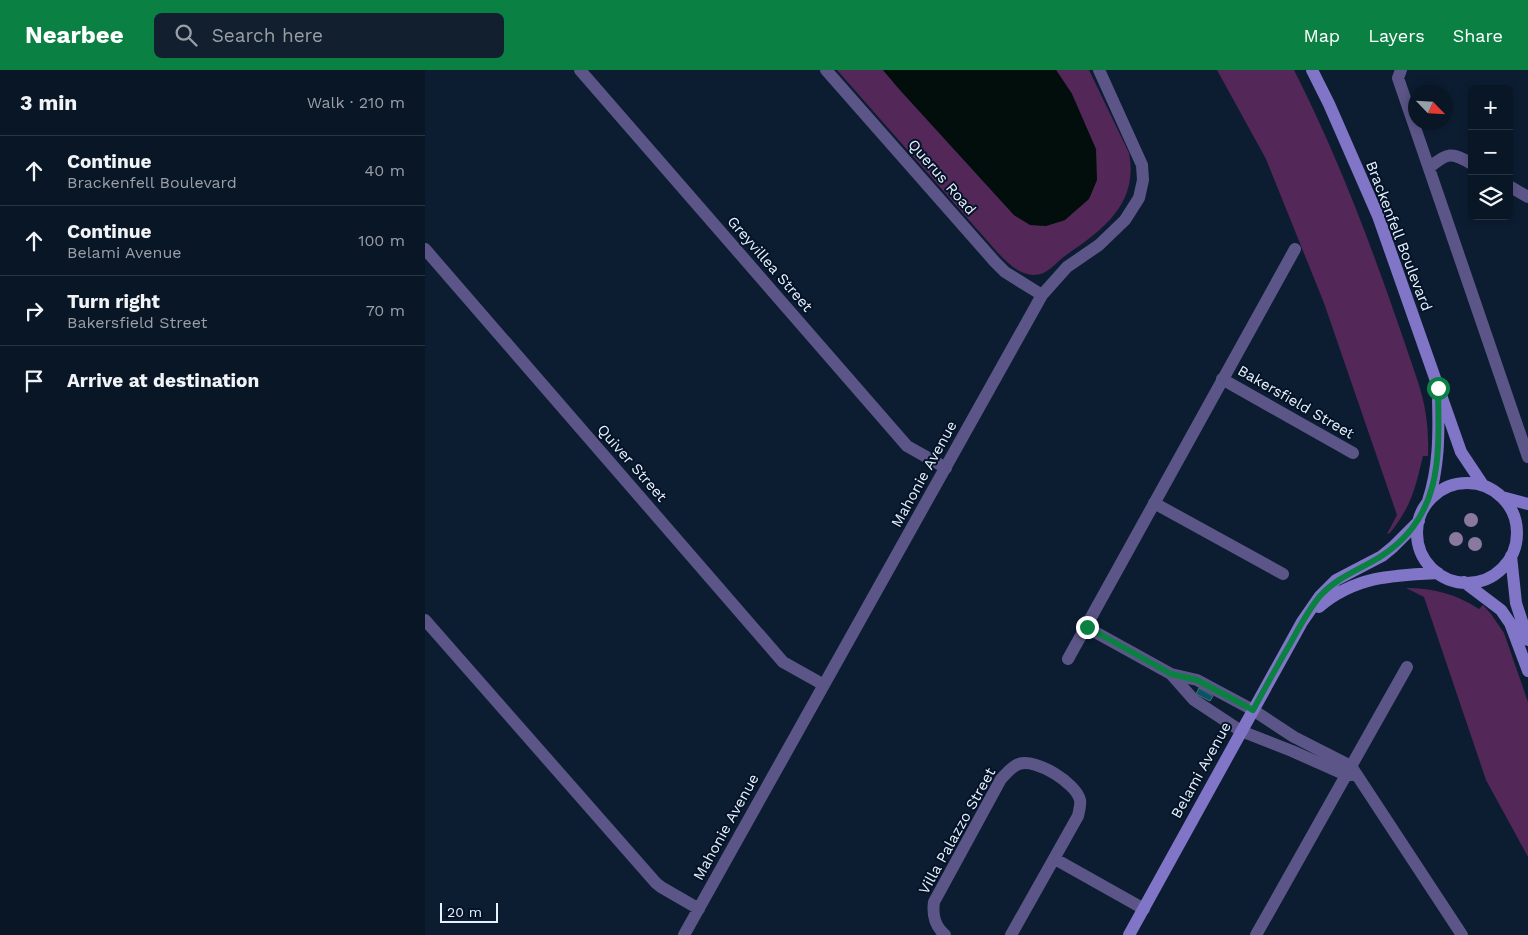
<!DOCTYPE html>
<meta charset="utf-8">
<style>
body{margin:0;font-family:"Work Sans",sans-serif;background:#121f2e;color:#f1f3f6}
.controls{position:absolute;right:15px;top:15px;display:grid;overflow:hidden;border-radius:8px;box-shadow:0 2px 8px #0003}
.controls button{width:45px;height:45px;display:grid;place-items:center;padding:0;border:0;border-bottom:1px solid #293543;background:#091626;color:#f1f3f6;font:25px sans-serif}
.compass{position:absolute;left:983px;top:15px;width:45px;height:45px;border-radius:50%;background:#091626;box-shadow:0 2px 8px #0003;rotate:115deg}
.scale{position:absolute;left:15px;bottom:12px;width:58px;box-sizing:border-box;padding-left:5px;border:2px solid #e8f1fd;border-top:0;font-size:14px;line-height:18px;white-space:nowrap;color:#e8f1fd;-webkit-text-stroke:4px #041327;paint-order:stroke}
.stop{position:absolute;width:15px;height:15px;margin:-11px;border:4px solid #0b8043;border-radius:50%;background:#fff}
.stop.end{background:#0b8043;border-color:#fff;box-shadow:0 1px 5px #0008}
.list{margin:0;padding:0;list-style:none}
h2{display:flex;justify-content:space-between;align-items:center;height:65px;margin:0;padding:0 20px;font-size:21px}
h2 small{font-size:16px;font-weight:400;color:#999fa7}
.list li{display:grid;grid-template-columns:32px 1fr auto;gap:15px;align-items:center;box-sizing:border-box;height:70px;padding:0 20px;border-top:1px solid #293543}
.list b{display:block;font-size:19px;white-space:nowrap}
.list p{margin:0;font-size:16px;white-space:nowrap;color:#999fa7}
.list em{font-size:16px;font-style:normal;color:#999fa7}
.icon{flex:none;width:28px;height:28px;fill:none;stroke:currentColor;stroke-width:2;stroke-linecap:round;stroke-linejoin:round}
.map{position:relative;flex:none;width:1103px;height:865px;overflow:hidden}
header{display:flex;align-items:center;gap:30px;box-sizing:border-box;height:70px;padding:0 25px;background:#0b8043;color:#fff}
header strong{font-size:24px}
nav{display:flex;gap:28px;margin-inline-start:auto;font-size:18px}
.search{width:350px;height:45px;background:#121f2e;display:flex;align-items:center;gap:12px;box-sizing:border-box;padding:0 18px;border-radius:8px;color:#999fa7;font-size:19px}
main{display:flex}
aside{flex:1;background:#091626}
.map>svg:first-child{display:block}
.green{fill:#532757}
.water{fill:#010e0c}
.building{fill:#0a5365;stroke:#4b707c}
.lines{fill:none;stroke-linecap:round;stroke-linejoin:round}
.street{stroke:#5c5688;stroke-width:12}
.secondary{stroke:#8175c7;stroke-width:12}
.tree{fill:#8b789e}
.route{stroke:#0b8043;stroke-width:6}
.labels{text-anchor:middle;stroke-width:4;stroke-linejoin:round;paint-order:stroke}
.street-label{font-size:15px;fill:#e8f1fd;stroke:#041327}
</style>
<header>
<strong>Nearbee</strong>
<div class="search"><svg class="icon" aria-label="search" viewBox="0 0 24 24"><circle cx="10" cy="10" r="6"/><path d="M15 15l6 6"/></svg>Search here</div>
<nav><a>Map</a><a>Layers</a><a>Share</a></nav>
</header>
<main>
<aside>
<h2>3 min<small>Walk · 210 m</small></h2>
<ul class="list">
<li><svg class="icon" aria-label="ahead" viewBox="0 0 24 24"><path d="M12 20V5M6 11l6-6 6 6"/></svg><div><b>Continue</b><p>Brackenfell Boulevard</p></div><em>40 m</em></li>
<li><svg class="icon" aria-label="ahead" viewBox="0 0 24 24"><path d="M12 20V5M6 11l6-6 6 6"/></svg><div><b>Continue</b><p>Belami Avenue</p></div><em>100 m</em></li>
<li><svg class="icon" aria-label="right" viewBox="0 0 24 24"><path d="M7 20v-9h11M14 6l5 5-5 5"/></svg><div><b>Turn right</b><p>Bakersfield Street</p></div><em>70 m</em></li>
<li><svg class="icon" aria-label="arrive" viewBox="0 0 24 24"><path d="M6 21V4h12l-3 4 3 4H6"/></svg><div><b>Arrive at destination</b></div></li>
</ul>
</aside>
<div class="map">
<svg width="1103" height="865" viewBox="0 0 1103 865">
<rect width="100%" height="100%" fill="#0c1d32"/>
<path class="green" d="M 412,0 L 458,0 L 475,20 L 589,145 C 611,159 616,157 640,150 L 647,24 L 631,0 L 664,0 L 704,83 C 714,135 677,160 640,186 C 629,194 623,205 608,205 C 593,204 583,193 573,183 Z
M 792,0 L 869,0 C 920,100 957,205 993,312 C 1001,336 1004,360 1003,386 L 998,386 C 990,419 987,435 965,463 L 962,464 L 972,445 L 899,233 L 841,89 Z
M 981,518 C 1009,518 1031,524 1054,539 L 1058,535 L 1066,544 L 1079,563 L 1103,632 L 1103,787 L 1061,710 L 999,527 Z"/>
<path class="water" d="M 458,0 L 631,0 L 647,24 L 671,79 L 672,110 L 664,129 L 640,150 L 621,156 L 605,155 L 589,145 L 475,20 Z"/>
<path class="building" d="M 774,618 L 788,626 L 785,631 L 771,624 Z"/>
<g class="lines">
<path class="street" d="M 155,0 L 482,376 L 521,398
M 401,0 L 570,192 L 580,202 L 617,225
M 976,0 L 973,8 L 1103,387
M 1004,98 C 1022,82 1027,82 1047,94
M 1084,116 L 1103,127
M 0,179 L 358,592 L 399,615
M 797,309 L 928,383
M 729,433 L 858,504
M 0,550 L 231,813 L 236,817 L 274,839
M 661,557 L 746,604 L 772,610 L 828,640 L 869,667 L 926,696 L 1037,865
M 643,589 L 870,179
M 746,604 L 769,630 L 816,661 L 867,681 L 921,705 L 929,705
M 630,789 L 719,839
M 259,865 L 617,225 L 642,197 L 674,175 L 700,150 L 714,128 L 718,110 L 717,95 L 674,0
M 520,865 C 510,856 507,846 509,832 L 576,709 C 581,704 587,696 594,694 C 611,688 651,713 655,730 C 656,735 654,741 653,746 L 586,865
M 831,865 L 982,597"/>
<path class="secondary" d="M 887,0 L 904,34 L 953,146 L 1036,382 L 1058,415
M992 463a50 50 0 1 1 100 0a50 50 0 1 1-100 0Z
M 1077,427 L 1103,434
M 1003,431 C 1014,398 1014,365 1013,330
M 1086,486 L 1091,533 L 1103,570
M 1039,512 L 1076,540 L 1085,553 L 1103,601
M 894,537 C 930,506 969,505 1013,503
M 704,865 L 877,552 L 895,526 L 911,510 L 957,486 L 968,477 L 994,451"/>
</g>
<g class="tree">
<circle cx="1046" cy="450" r="7"/>
<circle cx="1031" cy="469" r="7"/>
<circle cx="1050" cy="474" r="7"/>
</g>
<g class="lines">
<path class="route" d="M 662,557 L 746,604 L 772,610 L 828,640 C 840,618 852,596 865,574 C 874,558 883,540 895,526 C 913,506 937,499 958,485 C 1019,444 1014,383 1013,318"/>
</g>
<g class="labels">
<g class="street-label">
<text transform="translate(517 107) rotate(49)" y="5">Querus Road</text>
<text transform="translate(974 166) rotate(69)" y="5">Brackenfell Boulevard</text>
<text transform="translate(345 194) rotate(49)" y="5">Greyvillea Street</text>
<text transform="translate(871 332) rotate(30)" y="5">Bakersfield Street</text>
<text transform="translate(207 393) rotate(49)" y="5">Quiver Street</text>
<text transform="translate(499 404) rotate(-61)" y="5">Mahonie Avenue</text>
<text transform="translate(776 700) rotate(-61)" y="5">Belami Avenue</text>
<text transform="translate(301 757) rotate(-61)" y="5">Mahonie Avenue</text>
<text transform="translate(532 761) rotate(-61)" y="5">Villa Palazzo Street</text>
</g>
</g>
</svg>
<div class="controls">
<button>+</button>
<button>−</button>
<button><svg class="icon" aria-label="layers" viewBox="0 0 24 24"><path d="M12 4l9 5-9 5-9-5zM3 14l9 5 9-5"/></svg></button>
</div>
<svg class="compass" viewBox="-18 -18 36 36"><path d="M0-13l5 13h-10z" fill="#e53935"/><path d="M0 13l5-13h-10z" fill="#999fa7"/></svg>
<div class="scale">20 m</div>
<div class="stop" style="left:1013px;top:318px"></div>
<div class="stop end" style="left:662px;top:557px"></div>
</div>
</main>
